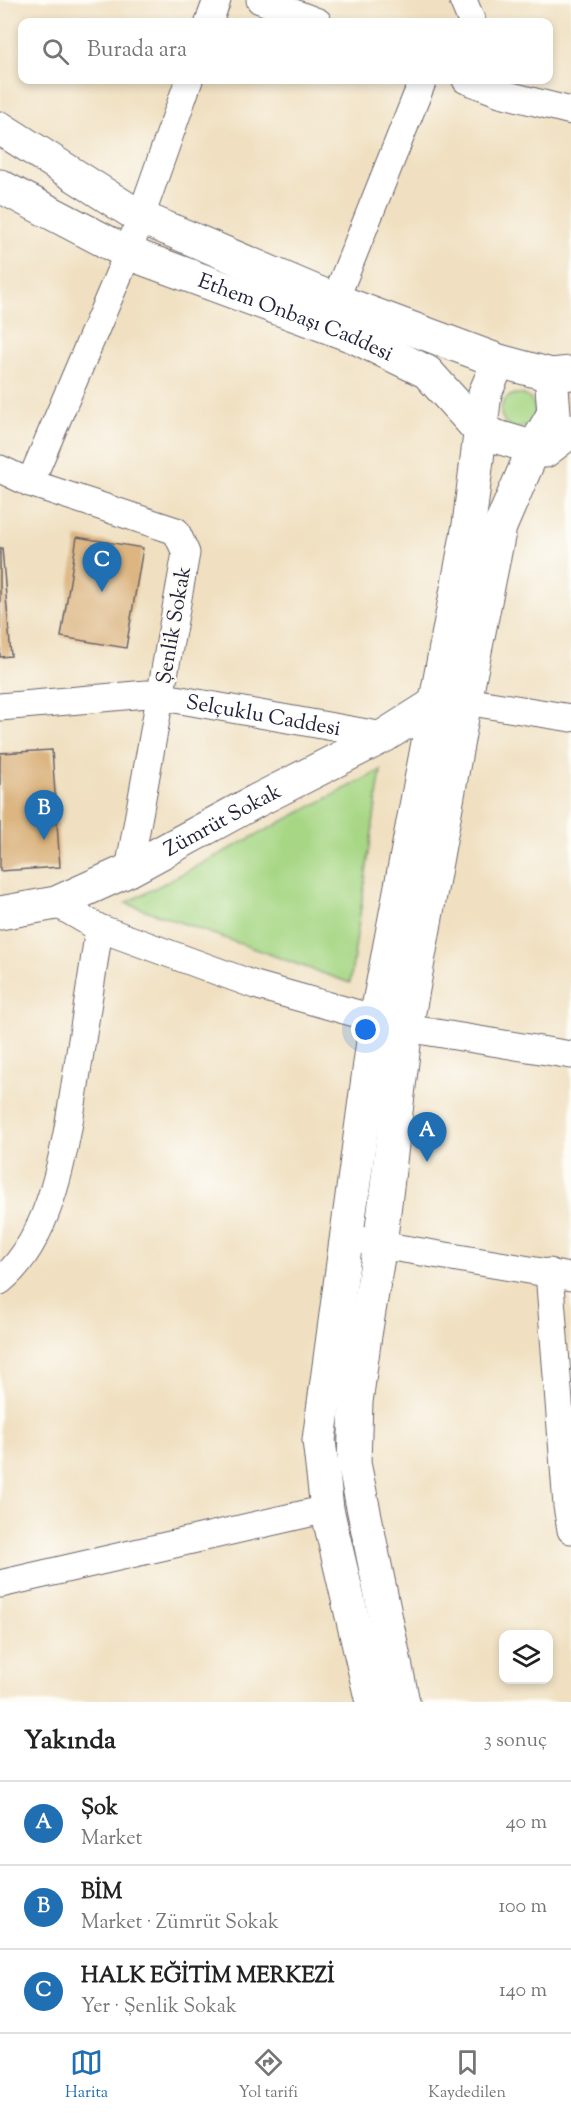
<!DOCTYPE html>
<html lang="tr">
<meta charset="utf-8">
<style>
body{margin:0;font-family:"Sorts Mill Goudy",serif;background:#f6f6f6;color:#222}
.controls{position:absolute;right:18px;bottom:18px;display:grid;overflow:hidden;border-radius:12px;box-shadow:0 3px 9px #0003}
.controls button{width:54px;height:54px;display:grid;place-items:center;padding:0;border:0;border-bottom:2px solid #e0e0e0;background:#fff;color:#222;font:30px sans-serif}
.you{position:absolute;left:366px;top:1030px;width:21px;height:21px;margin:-15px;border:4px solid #fff;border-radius:50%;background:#1a73e8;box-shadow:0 0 0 9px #1a73e833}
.badge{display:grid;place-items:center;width:39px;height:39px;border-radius:50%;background:#1f6fb2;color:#fff;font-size:20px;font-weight:700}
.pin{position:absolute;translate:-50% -50px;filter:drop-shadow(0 2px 3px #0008)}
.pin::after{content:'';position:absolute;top:32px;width:21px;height:18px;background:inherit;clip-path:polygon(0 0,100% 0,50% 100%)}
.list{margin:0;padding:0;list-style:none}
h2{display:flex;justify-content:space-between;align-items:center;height:78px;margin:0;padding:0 24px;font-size:26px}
h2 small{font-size:20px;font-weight:400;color:#767676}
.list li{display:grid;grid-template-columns:39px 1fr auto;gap:18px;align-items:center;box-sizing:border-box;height:84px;padding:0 24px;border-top:2px solid #e0e0e0}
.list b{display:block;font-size:22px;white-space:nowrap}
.list p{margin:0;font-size:20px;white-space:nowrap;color:#767676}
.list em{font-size:20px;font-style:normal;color:#767676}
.icon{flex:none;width:33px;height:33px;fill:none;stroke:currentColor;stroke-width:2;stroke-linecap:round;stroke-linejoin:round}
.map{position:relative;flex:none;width:571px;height:1702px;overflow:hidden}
.search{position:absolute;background:#fff;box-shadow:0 3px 9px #0003;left:18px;right:18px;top:18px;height:66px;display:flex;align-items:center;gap:15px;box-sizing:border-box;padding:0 21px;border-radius:12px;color:#767676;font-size:22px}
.sheet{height:330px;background:#fff}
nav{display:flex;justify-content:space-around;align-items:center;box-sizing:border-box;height:84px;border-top:2px solid #e0e0e0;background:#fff;font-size:16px;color:#767676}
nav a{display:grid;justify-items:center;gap:3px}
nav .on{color:#1f6fb2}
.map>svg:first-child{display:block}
.green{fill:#a7d785;stroke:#647c60;stroke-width:1.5}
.building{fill:#dcb581}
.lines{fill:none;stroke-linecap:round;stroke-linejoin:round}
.minor-casing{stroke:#6a646a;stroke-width:29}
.tertiary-casing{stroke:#6a646a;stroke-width:35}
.minor{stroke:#fff;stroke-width:27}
.tertiary{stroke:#fff;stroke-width:33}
.labels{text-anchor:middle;stroke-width:5;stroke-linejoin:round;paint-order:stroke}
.street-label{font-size:21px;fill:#22223b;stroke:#fdfcf7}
</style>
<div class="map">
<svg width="571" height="1702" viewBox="0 0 571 1702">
<rect width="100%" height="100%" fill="#fdfcf7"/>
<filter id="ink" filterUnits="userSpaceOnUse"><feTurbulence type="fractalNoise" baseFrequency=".0167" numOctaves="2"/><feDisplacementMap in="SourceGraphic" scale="12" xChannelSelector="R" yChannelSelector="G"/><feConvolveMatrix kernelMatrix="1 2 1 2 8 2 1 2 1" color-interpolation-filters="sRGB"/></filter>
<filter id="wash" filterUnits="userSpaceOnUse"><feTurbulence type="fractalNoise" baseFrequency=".008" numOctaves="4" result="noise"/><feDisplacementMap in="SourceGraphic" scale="24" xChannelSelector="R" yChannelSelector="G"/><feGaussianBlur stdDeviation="1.35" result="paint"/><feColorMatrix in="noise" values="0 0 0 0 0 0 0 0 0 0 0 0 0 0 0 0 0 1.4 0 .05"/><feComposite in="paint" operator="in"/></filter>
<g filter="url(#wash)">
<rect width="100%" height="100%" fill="#f0e0c1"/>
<path class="green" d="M501 411a17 17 0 1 1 34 0a17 17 0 1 1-34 0Z
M 381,770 L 350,983 L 126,903 Z"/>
<g id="blocks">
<path class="building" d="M 77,537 L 143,548 L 126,648 L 61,637 Z
M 0,548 L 2,548 L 11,656 L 0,657 Z
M 52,750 L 60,867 L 0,871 L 0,753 Z"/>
</g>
</g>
<g filter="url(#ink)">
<use href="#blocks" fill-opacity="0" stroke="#6a646a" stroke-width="1.5"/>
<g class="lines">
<g class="minor-casing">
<g id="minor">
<path d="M 260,0 L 318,22"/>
<path d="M 463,0 L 472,22"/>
<path d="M 209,22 L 217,0"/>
<path d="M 466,80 L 500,93 L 571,111"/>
<path d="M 335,300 L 423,80"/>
<path d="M 0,469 L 30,483 L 176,531 L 186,553 L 129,870"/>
<path d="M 30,483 L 128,253 L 189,80"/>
<path d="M 465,701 L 571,718"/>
<path id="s1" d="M 0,707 L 147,694 L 384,736"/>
<path d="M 56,903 L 99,928 L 255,985 L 376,1019"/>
<path d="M 406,1028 L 571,1055"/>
<path d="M 361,1240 L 380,1245 L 571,1277"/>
<path d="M 549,1272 L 567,1506 L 571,1530"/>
<path d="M 0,1281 C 57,1235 68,1128 79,1059 C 86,1015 93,971 99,928"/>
<path d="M 0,1584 L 327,1509"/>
</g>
</g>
<g class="tertiary-casing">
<g id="tertiary">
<path d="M 0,128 L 140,217 L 335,300 L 499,361 L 551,375 L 571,373"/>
<path id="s2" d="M 0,186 L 128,253 L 353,336 L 427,372 L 481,432 L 545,451 L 571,431"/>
<path id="s3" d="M 0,913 L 56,903 L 129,870 L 256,801 L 384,736 L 436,703"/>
<path d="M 372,1702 L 327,1509 L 319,1440 L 376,1019 L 469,525 L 485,393 L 499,361"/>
<path d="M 403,1702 L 354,1463 L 356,1402 L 365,1335 L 380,1245 L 406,1028 L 465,701 L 500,527 L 534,448 L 554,413 L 551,375"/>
</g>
</g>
<use href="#minor" class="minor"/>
<use href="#tertiary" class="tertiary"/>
</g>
</g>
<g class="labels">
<g class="street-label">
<text dy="7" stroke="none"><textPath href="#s2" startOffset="324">Ethem Onbaşı Caddesi</textPath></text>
<text transform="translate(173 625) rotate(-80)" y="7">Şenlik Sokak</text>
<text dy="7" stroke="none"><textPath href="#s1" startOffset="266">Selçuklu Caddesi</textPath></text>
<text dy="7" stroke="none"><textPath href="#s3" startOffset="243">Zümrüt Sokak</textPath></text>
</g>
</g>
</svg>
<div class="controls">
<button><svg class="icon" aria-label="layers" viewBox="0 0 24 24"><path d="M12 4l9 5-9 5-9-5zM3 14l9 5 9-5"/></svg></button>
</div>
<div class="you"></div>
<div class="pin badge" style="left:427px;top:1162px">A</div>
<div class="pin badge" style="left:44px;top:840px">B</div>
<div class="pin badge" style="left:102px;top:592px">C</div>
<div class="search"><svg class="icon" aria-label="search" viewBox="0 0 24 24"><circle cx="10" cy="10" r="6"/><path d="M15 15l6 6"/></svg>Burada ara</div>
</div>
<section class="sheet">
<h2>Yakında<small>3 sonuç</small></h2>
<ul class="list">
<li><span class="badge">A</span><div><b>Şok</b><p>Market</p></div><em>40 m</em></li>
<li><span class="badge">B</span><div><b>BİM</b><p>Market · Zümrüt Sokak</p></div><em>100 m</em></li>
<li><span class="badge">C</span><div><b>HALK EĞİTİM MERKEZİ</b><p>Yer · Şenlik Sokak</p></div><em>140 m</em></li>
</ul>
</section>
<nav>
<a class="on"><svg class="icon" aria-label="map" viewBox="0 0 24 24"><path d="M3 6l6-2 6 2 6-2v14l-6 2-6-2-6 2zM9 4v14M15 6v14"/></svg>Harita</a>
<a><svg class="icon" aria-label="directions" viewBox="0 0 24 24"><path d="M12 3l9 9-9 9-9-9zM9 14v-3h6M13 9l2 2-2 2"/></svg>Yol tarifi</a>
<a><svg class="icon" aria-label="saved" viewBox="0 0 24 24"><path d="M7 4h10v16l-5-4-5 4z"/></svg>Kaydedilen</a>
</nav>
